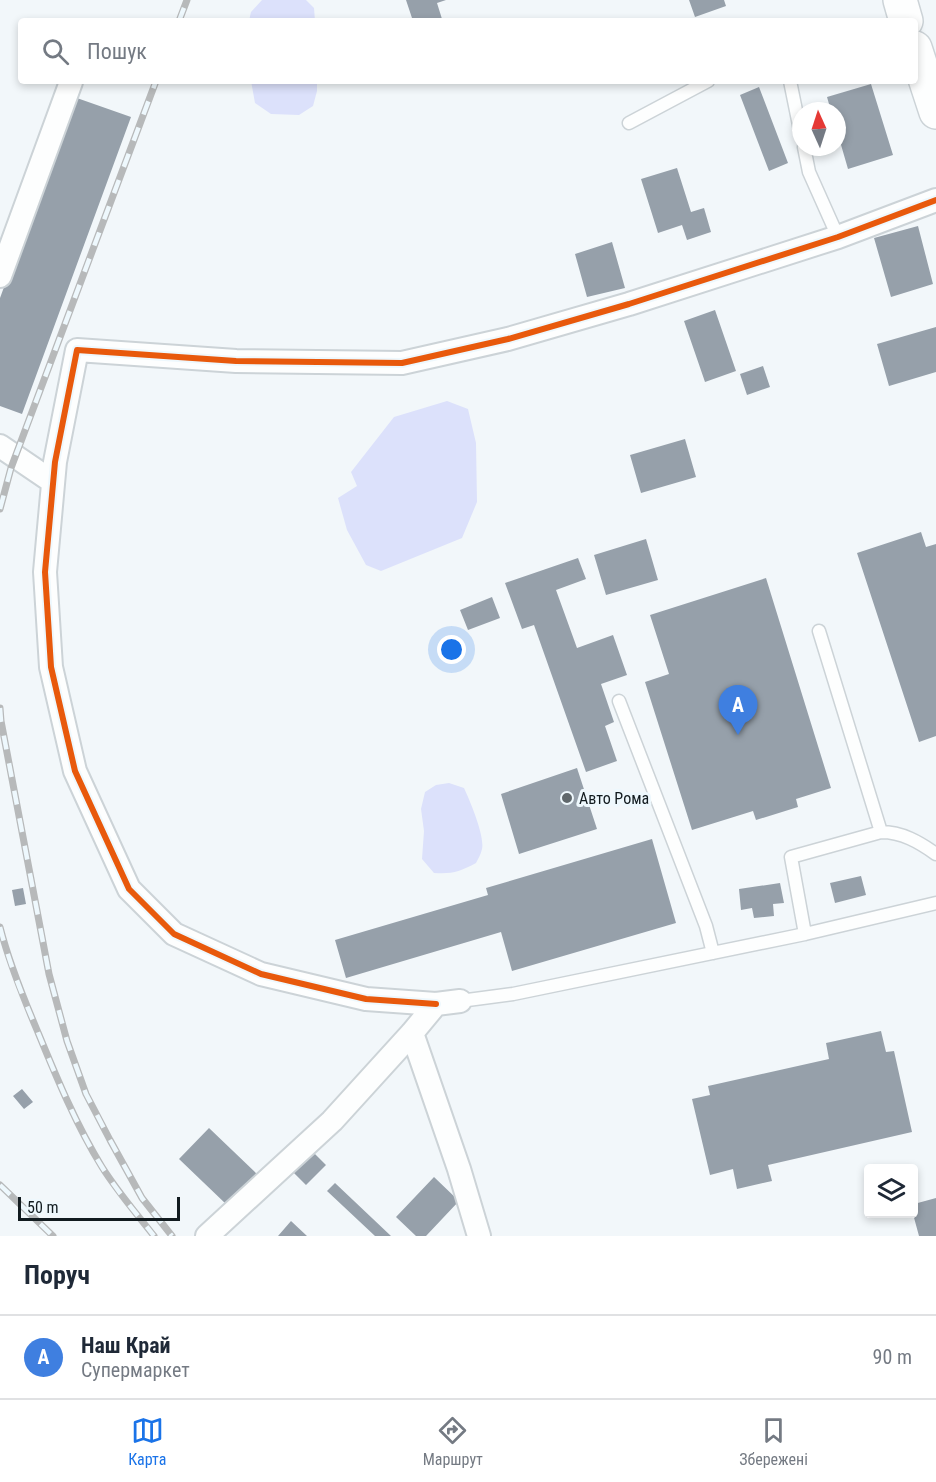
<!DOCTYPE html>
<html lang="uk">
<meta charset="utf-8">
<style>
body{margin:0;font-family:"Roboto Condensed",sans-serif;background:#f2f2f3;color:#1f2937}
.controls{position:absolute;right:18px;bottom:18px;display:grid;overflow:hidden;border-radius:6px;box-shadow:0 3px 9px #0003}
.controls button{width:54px;height:54px;display:grid;place-items:center;padding:0;border:0;border-bottom:2px solid #e0e1e3;background:#fff;color:#1f2937;font:30px sans-serif}
.compass{position:absolute;left:792px;top:102px;width:54px;height:54px;border-radius:50%;background:#fff;box-shadow:0 3px 9px #0003;rotate:357deg}
.scale{position:absolute;left:18px;bottom:15px;width:162px;box-sizing:border-box;padding-left:6px;border:3px solid #121b1f;border-top:0;font-size:16px;line-height:21px;white-space:nowrap;color:#121b1f;-webkit-text-stroke:4px #eef8fd;paint-order:stroke}
.you{position:absolute;left:452px;top:650px;width:21px;height:21px;margin:-15px;border:4px solid #fff;border-radius:50%;background:#1a73e8;box-shadow:0 0 0 9px #1a73e833}
.badge{display:grid;place-items:center;width:39px;height:39px;border-radius:50%;background:#1a73e8;color:#fff;font-size:20px;font-weight:700}
.pin{position:absolute;translate:-50% -50px;filter:drop-shadow(0 2px 3px #0008)}
.pin::after{content:'';position:absolute;top:32px;width:21px;height:18px;background:inherit;clip-path:polygon(0 0,100% 0,50% 100%)}
.list{margin:0;padding:0;list-style:none}
h2{display:flex;justify-content:space-between;align-items:center;height:78px;margin:0;padding:0 24px;font-size:26px}
h2 small{font-size:20px;font-weight:400;color:#747a83}
.list li{display:grid;grid-template-columns:39px 1fr auto;gap:18px;align-items:center;box-sizing:border-box;height:84px;padding:0 24px;border-top:2px solid #e0e1e3}
.list b{display:block;font-size:22px;white-space:nowrap}
.list p{margin:0;font-size:20px;white-space:nowrap;color:#747a83}
.list em{font-size:20px;font-style:normal;color:#747a83}
.icon{flex:none;width:33px;height:33px;fill:none;stroke:currentColor;stroke-width:2;stroke-linecap:round;stroke-linejoin:round}
.map{position:relative;flex:none;width:936px;height:1236px;overflow:hidden}
.search{position:absolute;background:#fff;box-shadow:0 3px 9px #0003;left:18px;right:18px;top:18px;height:66px;display:flex;align-items:center;gap:15px;box-sizing:border-box;padding:0 21px;border-radius:6px;color:#747a83;font-size:22px}
.sheet{height:162px;background:#fff}
nav{display:flex;justify-content:space-around;align-items:center;box-sizing:border-box;height:84px;border-top:2px solid #e0e1e3;background:#fff;font-size:16px;color:#747a83}
nav a{display:grid;justify-items:center;gap:3px}
nav .on{color:#1a73e8}
.map>svg:first-child{display:block}
.water{fill:#dce1fb}
.building{fill:#96a0aa}
.lines{fill:none;stroke-linecap:round;stroke-linejoin:round}
.service-casing{stroke:#ccd3d7;stroke-width:15}
.minor-casing{stroke:#ccd3d7;stroke-width:26}
.trunk-casing{stroke:#ccd3d7;stroke-width:36}
.service{stroke:#fdfefe;stroke-width:12}
.minor{stroke:#fdfefe;stroke-width:22}
.trunk{stroke:#fdfefe;stroke-width:33}
.rail-casing{stroke:#b7b9ba;stroke-width:7}
.rail{stroke:#eef8fd;stroke-width:4.5;stroke-dasharray:14;stroke-linecap:butt}
.cycleway-casing{stroke:#eef8fd;stroke-width:10}
.cycleway{stroke:#e8590c;stroke-width:6}
.poi-dot{fill:#60686c;stroke:#eef8fd;stroke-width:2}
.labels{text-anchor:middle;stroke-width:6;stroke-linejoin:round;paint-order:stroke}
.poi-label{font-size:16px;fill:#121b1f;stroke:#eef8fd;text-anchor:start}
</style>
<div class="map">
<svg width="936" height="1236" viewBox="0 0 936 1236">
<rect width="100%" height="100%" fill="#f2f7fa"/>
<path class="water" d="M 262,0 L 306,0 L 314,8 L 315,21 L 249,21 L 251,12 Z
M 251,81 L 317,81 L 317,91 L 313,106 L 299,115 L 271,114 L 255,103 Z
M 447,401 L 468,409 L 476,443 L 477,502 L 462,538 L 381,571 L 366,565 L 347,530 L 338,498 L 357,486 L 351,472 L 394,417 Z
M 449,783 L 464,788 C 470,801 485,836 482,849 C 481,854 478,859 476,863 C 459,872 453,874 434,873 L 422,859 L 424,831 L 421,809 L 425,792 L 436,785 Z"/>
<path class="building" d="M 406,0 L 446,0 L 437,3 L 442,19 L 436,21 L 413,21 Z
M 689,0 L 724,0 L 726,6 L 695,17 Z
M 871,84 L 893,155 L 848,169 L 837,131 L 837,111 L 831,111 L 827,97 Z
M 759,87 L 788,163 L 769,171 L 740,95 Z
M 74,97 L 131,117 L 22,414 L 0,406 L 0,298 Z
M 677,168 L 691,212 L 704,208 L 711,232 L 687,240 L 682,225 L 658,233 L 641,179 Z
M 918,226 L 933,284 L 891,297 L 874,238 Z
M 612,242 L 625,288 L 587,297 L 575,254 Z
M 715,310 L 736,371 L 705,382 L 684,321 Z
M 936,327 L 936,372 L 889,386 L 877,344 Z
M 763,366 L 770,387 L 747,395 L 740,374 Z
M 685,439 L 696,477 L 641,493 L 630,455 Z
M 921,532 L 926,547 L 936,544 L 936,736 L 919,742 L 857,553 Z
M 646,539 L 658,580 L 606,595 L 594,555 Z
M 578,558 L 586,579 L 556,590 L 577,648 L 613,635 L 627,675 L 601,684 L 614,722 L 605,726 L 617,761 L 586,772 L 534,625 L 522,629 L 505,583 Z
M 766,578 L 831,788 L 796,799 L 798,807 L 756,820 L 753,811 L 692,830 L 645,682 L 669,674 L 650,615 Z
M 492,597 L 500,618 L 468,630 L 460,610 Z
M 577,768 L 597,829 L 519,854 L 501,794 Z
M 652,839 L 676,923 L 512,971 L 501,932 L 346,978 L 335,940 L 488,895 L 486,888 Z
M 861,876 L 866,895 L 835,903 L 830,883 Z
M 780,883 L 784,903 L 773,904 L 774,916 L 754,918 L 752,908 L 741,910 L 739,889 Z
M 23,888 L 26,904 L 15,906 L 12,890 Z
M 881,1031 L 886,1052 L 894,1051 L 912,1132 L 768,1165 L 772,1181 L 737,1189 L 733,1169 L 710,1175 L 692,1099 L 710,1095 L 708,1086 L 829,1059 L 826,1043 Z
M 22,1089 L 33,1102 L 24,1109 L 13,1096 Z
M 209,1128 L 257,1174 L 227,1205 L 179,1159 Z
M 313,1152 L 326,1165 L 306,1185 L 293,1172 Z
M 434,1177 L 459,1201 L 426,1236 L 416,1236 L 396,1217 Z
M 335,1183 L 391,1236 L 375,1236 L 327,1191 Z
M 936,1198 L 936,1236 L 919,1236 L 913,1214 L 914,1204 Z
M 291,1221 L 307,1236 L 278,1236 Z"/>
<g class="lines">
<g class="service-casing">
<path id="service" d="M 790,81 L 801,135
M 629,123 L 708,81
M 804,147 L 809,172 L 838,237
M 819,631 L 881,832 C 902,832 919,842 936,854
M 619,701 L 706,926 L 713,953
M 805,934 L 791,857 L 881,832
M 460,1001 L 513,994 L 805,934 L 936,903"/>
</g>
<g class="minor-casing">
<path id="minor" d="M 0,276 L 71,82
M 0,446 L 53,482
M 436,1004 L 366,999 L 261,974 L 174,934 L 129,889 L 75,771 L 51,667 L 45,572 L 55,462 L 77,350 L 236,361 L 402,363 L 508,339 L 629,304 L 838,237 L 936,200
M 412,1033 L 459,1169 L 479,1236
M 207,1236 L 332,1121 L 412,1033 L 436,1004 L 460,1001"/>
</g>
<g class="trunk-casing">
<path id="trunk" d="M 900,0 L 906,21
M 915,48 L 936,112"/>
</g>
<use href="#service" class="service"/>
<use href="#minor" class="minor"/>
<use href="#trunk" class="trunk"/>
<g class="rail-casing">
<path id="rail" d="M 179,21 L 187,0
M 0,509 L 11,468 L 156,81
M 0,708 L 1,721 L 49,974 L 67,1041 L 86,1094 L 110,1140 L 142,1198 L 172,1236
M 0,927 C 9,963 23,997 37,1030 C 56,1076 76,1125 102,1167 C 117,1191 136,1213 154,1236
M 0,1185 L 53,1236"/>
</g>
<use href="#rail" class="rail"/>
<g class="cycleway-casing">
<path id="cycleway" d="M 436,1004 L 366,999 L 261,974 L 174,934 L 129,889 L 75,771 L 51,667 L 45,572 L 55,462 L 77,350 L 236,361 L 402,363 L 508,339 L 629,304 L 838,237 L 936,200"/>
</g>
<use href="#cycleway" class="cycleway"/>
</g>
<circle class="poi-dot" cx="567" cy="798" r="6"/>
<g class="labels">
<g class="poi-label">
<text x="579" y="804">Авто Рома</text>
</g>
</g>
</svg>
<div class="controls">
<button><svg class="icon" aria-label="layers" viewBox="0 0 24 24"><path d="M12 4l9 5-9 5-9-5zM3 14l9 5 9-5"/></svg></button>
</div>
<svg class="compass" viewBox="-18 -18 36 36"><path d="M0-13l5 13h-10z" fill="#e53935"/><path d="M0 13l5-13h-10z" fill="#747a83"/></svg>
<div class="scale">50 m</div>
<div class="you"></div>
<div class="pin badge" style="left:738px;top:735px;background:#3f7fe0">A</div>
<div class="search"><svg class="icon" aria-label="search" viewBox="0 0 24 24"><circle cx="10" cy="10" r="6"/><path d="M15 15l6 6"/></svg>Пошук</div>
</div>
<section class="sheet">
<h2>Поруч<small></small></h2>
<ul class="list">
<li><span class="badge" style="background:#3f7fe0">A</span><div><b>Наш Край</b><p>Супермаркет</p></div><em>90 m</em></li>
</ul>
</section>
<nav>
<a class="on"><svg class="icon" aria-label="map" viewBox="0 0 24 24"><path d="M3 6l6-2 6 2 6-2v14l-6 2-6-2-6 2zM9 4v14M15 6v14"/></svg>Карта</a>
<a><svg class="icon" aria-label="directions" viewBox="0 0 24 24"><path d="M12 3l9 9-9 9-9-9zM9 14v-3h6M13 9l2 2-2 2"/></svg>Маршрут</a>
<a><svg class="icon" aria-label="saved" viewBox="0 0 24 24"><path d="M7 4h10v16l-5-4-5 4z"/></svg>Збережені</a>
</nav>
